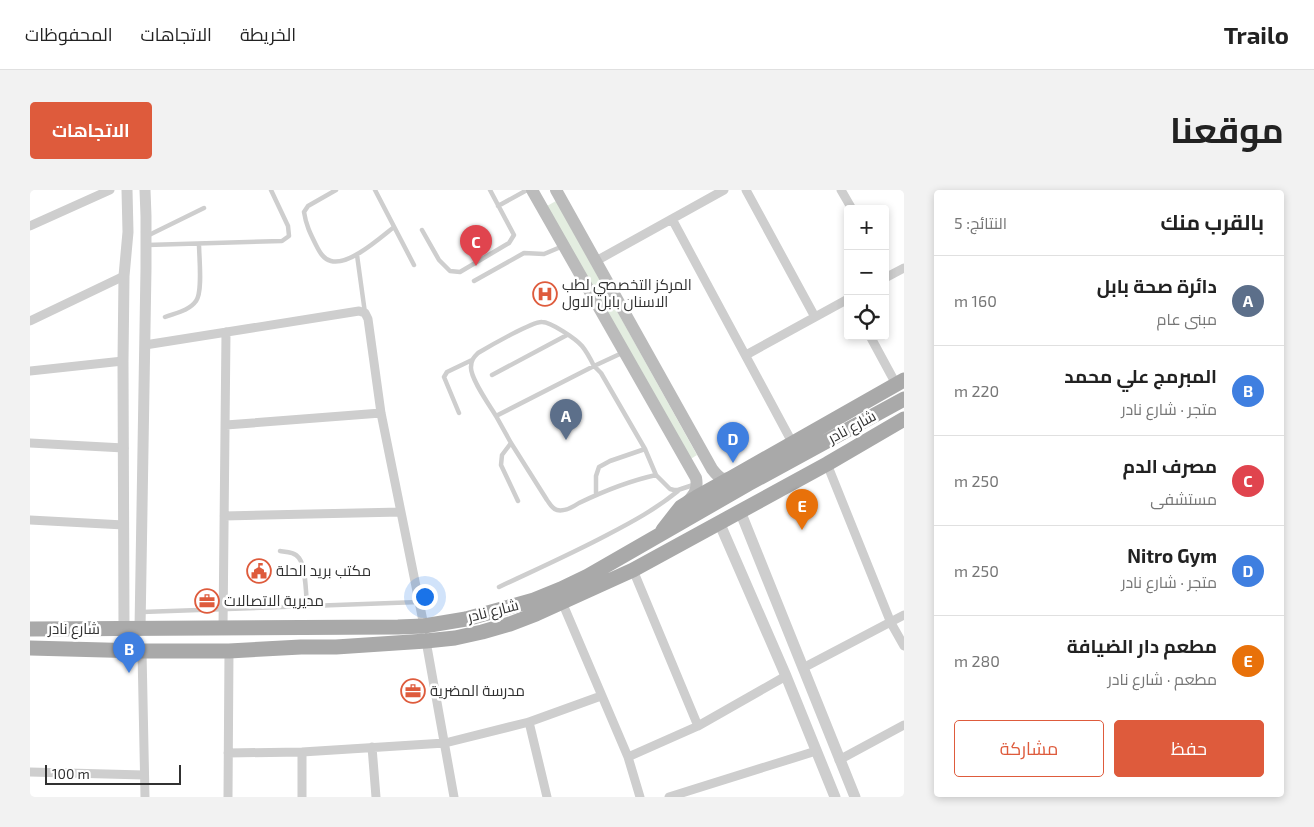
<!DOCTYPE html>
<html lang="ar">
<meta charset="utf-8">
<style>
body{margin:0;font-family:"Exo 2",Cairo,sans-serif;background:#f2f2f2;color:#222;direction:rtl}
.controls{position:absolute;right:15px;top:15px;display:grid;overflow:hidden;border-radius:5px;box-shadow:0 2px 8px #0003}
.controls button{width:45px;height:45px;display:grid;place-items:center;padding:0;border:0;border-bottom:1px solid #e0e0e0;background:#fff;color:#222;font:25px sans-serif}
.scale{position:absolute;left:15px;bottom:12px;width:136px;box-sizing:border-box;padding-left:5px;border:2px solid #313131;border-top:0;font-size:14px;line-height:18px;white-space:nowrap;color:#313131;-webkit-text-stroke:4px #fff;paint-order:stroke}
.you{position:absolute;left:394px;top:406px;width:18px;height:18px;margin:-12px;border:4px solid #fff;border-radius:50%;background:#1a73e8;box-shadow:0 0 0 8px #1a73e833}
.badge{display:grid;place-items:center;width:32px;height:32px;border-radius:50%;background:#de5b3c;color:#fff;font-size:16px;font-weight:700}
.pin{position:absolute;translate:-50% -41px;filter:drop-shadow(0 1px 2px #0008)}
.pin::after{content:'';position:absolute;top:26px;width:18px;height:15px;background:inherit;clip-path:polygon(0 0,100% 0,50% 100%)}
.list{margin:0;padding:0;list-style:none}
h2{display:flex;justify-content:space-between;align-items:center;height:65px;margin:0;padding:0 20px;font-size:21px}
h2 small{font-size:16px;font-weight:400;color:#767676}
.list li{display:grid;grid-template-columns:32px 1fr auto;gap:15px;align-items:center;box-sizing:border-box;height:90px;padding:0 20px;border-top:1px solid #e0e0e0}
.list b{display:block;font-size:19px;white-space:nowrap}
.list p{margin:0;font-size:16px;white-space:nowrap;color:#767676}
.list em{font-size:16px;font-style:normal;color:#767676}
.actions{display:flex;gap:10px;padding:15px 20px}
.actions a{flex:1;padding:11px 0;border:1px solid #de5b3c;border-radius:5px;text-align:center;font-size:18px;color:#de5b3c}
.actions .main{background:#de5b3c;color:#fff}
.icon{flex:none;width:28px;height:28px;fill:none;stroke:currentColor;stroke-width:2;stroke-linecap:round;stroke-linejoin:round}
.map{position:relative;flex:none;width:874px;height:607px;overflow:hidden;direction:ltr;border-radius:5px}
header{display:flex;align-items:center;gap:30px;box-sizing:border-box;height:70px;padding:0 25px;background:#fff;border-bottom:1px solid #e0e0e0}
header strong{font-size:24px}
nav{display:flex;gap:28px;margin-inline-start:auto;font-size:18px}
.intro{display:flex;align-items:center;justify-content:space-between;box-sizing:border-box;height:120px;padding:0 30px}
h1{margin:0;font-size:35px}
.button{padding:12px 22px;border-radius:5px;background:#de5b3c;color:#fff;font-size:18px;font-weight:700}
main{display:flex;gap:30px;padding:0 30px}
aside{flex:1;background:#fff;border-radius:5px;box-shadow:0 2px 8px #0003}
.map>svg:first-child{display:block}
.green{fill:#e3ede0}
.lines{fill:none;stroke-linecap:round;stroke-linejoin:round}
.service{stroke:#cecece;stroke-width:4.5}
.minor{stroke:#cecece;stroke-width:9}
.tertiary{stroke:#cecece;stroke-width:11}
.secondary{stroke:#bbb;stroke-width:12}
.primary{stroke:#a9a9a9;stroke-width:15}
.labels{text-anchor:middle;stroke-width:5;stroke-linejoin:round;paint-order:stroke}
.poi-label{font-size:15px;fill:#313131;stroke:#fff;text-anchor:start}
.street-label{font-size:15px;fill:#313131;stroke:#fff}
</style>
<header>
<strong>Trailo</strong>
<nav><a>الخريطة</a><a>الاتجاهات</a><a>المحفوظات</a></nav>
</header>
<div class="intro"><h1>موقعنا</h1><a class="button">الاتجاهات</a></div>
<main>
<aside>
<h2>بالقرب منك<small>النتائج: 5</small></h2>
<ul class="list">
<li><span class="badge" style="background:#5c6f8a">A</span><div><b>دائرة صحة بابل</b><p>مبنى عام</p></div><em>160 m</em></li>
<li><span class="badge" style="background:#3f7fe0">B</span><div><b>المبرمج علي محمد</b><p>متجر · شارع نادر</p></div><em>220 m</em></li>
<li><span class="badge" style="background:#e0444e">C</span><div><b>مصرف الدم</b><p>مستشفى</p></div><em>250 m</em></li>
<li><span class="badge" style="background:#3f7fe0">D</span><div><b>Nitro Gym</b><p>متجر · شارع نادر</p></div><em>250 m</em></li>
<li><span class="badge" style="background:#e8710a">E</span><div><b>مطعم دار الضيافة</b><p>مطعم · شارع نادر</p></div><em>280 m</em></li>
</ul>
<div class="actions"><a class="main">حفظ</a><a>مشاركة</a></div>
</aside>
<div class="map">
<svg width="874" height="607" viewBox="0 0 874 607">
<rect width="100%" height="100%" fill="#fff"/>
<path class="green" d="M 526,11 L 667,265 L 659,270 L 517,16 Z"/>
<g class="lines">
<path class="service" d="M 306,0 L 278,16 L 274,22 C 276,35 280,43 286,55 C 289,61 293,69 301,71 C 319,76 350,48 364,37
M 345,0 L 384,75
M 468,16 L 497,0
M 392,40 L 409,70 L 420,81 L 430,82 L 479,53 L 484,45 L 460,0
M 117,46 L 174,18
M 117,55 L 252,51 L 259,46 L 258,36 L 241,0
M 327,65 L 335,123
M 444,91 L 494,63 L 514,64 L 533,56
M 135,127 C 145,123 159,121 166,111 C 173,102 169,67 169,54
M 462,185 L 537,145
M 429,223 L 414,187 L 417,182 L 442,170
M 466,226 C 460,216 440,188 441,177 C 441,170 444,167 448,163 C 458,157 503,131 512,132 C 521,132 546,149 552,156 C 557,162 561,170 564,176 L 592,163
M 481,253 L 472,265 L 471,275 L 488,311
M 626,285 C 599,291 574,301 549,313 C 543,317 535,322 527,320 C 522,319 520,314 517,310 L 481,253 L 466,226 L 564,176 L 571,183 L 615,259 L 626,285 L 640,299 L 644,300 L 648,300 L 666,294
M 566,305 L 566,286 L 569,277 L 580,271 L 615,259
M 250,361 C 257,362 265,362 269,368 C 276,377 276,404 277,417
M 469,397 C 505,380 541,364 577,345 C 602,332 626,319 648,301
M 112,422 L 389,412"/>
<path class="minor" d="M 716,0 L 785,127
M 811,0 L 822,19
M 642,29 L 763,254
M 0,36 L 80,0
M 566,71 L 694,0
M 855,88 L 874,78
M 0,131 L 94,86
M 840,146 L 866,194
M 115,155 L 329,121 L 335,123 L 338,129 L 351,223 L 394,436
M 716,165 L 818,109
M 0,181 L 93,171
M 196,235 L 351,223
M 0,253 L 94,258
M 797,274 L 861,433 L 874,456
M 194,326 L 371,322
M 0,330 L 94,335
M 603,380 L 668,536
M 532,412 L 598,567 L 610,607
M 193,438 L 196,142
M 396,451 L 424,607
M 112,461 L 115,607
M 773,478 L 874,425
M 499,532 L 517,607
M 342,557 L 346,607
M 272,562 L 272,607
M 198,563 L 272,562 L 415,553 L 499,532 L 571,506
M 598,567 L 668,536 L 756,486
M 809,570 L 874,535
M 0,582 L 114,585
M 198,607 L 199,461
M 639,607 L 786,561"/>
<path class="tertiary" d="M 710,321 L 825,607
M 689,332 L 756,486 L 805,607
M 94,439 L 93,171 L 94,86 L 98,42 L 97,0
M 110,439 L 116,78 L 116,26 L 115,0"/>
<path class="secondary" d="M 502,0 L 666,288 C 668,298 665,304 658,311
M 526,0 L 682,279 C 689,288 692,291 703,287"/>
<path class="primary" d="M 633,340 L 651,317 L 667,307 L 703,287 L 874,190
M 0,439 L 368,437 L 394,436 L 436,429 L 504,410 L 531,399 L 558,386 L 718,294 L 874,209
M 0,458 L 112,461 L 199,461 L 271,457 L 306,457 L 396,451 L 425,448 L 452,442 L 480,434 L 506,424 L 603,380 L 797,274 L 874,229"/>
</g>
<defs>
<g id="hospital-ring" transform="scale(1.25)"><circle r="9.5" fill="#fff" stroke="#de5b3c" stroke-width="1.5"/><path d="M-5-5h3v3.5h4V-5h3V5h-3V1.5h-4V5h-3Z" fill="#de5b3c"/></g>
<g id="civic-ring" transform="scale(1.25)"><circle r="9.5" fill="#fff" stroke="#de5b3c" stroke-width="1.5"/><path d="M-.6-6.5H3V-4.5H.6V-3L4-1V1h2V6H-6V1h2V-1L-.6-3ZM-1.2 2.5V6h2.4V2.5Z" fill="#de5b3c"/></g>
<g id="office-ring" transform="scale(1.25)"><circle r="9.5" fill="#fff" stroke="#de5b3c" stroke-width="1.5"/><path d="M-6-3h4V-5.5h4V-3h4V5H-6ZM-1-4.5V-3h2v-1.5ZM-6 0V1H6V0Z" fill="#de5b3c"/></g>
</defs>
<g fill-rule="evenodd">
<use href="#hospital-ring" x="515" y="104"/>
<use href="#civic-ring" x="229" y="381"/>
<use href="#office-ring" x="177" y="411"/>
<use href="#office-ring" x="383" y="501"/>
</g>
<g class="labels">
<g class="poi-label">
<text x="532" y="100">المركز التخصصي لطب<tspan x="532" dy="17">الاسنان بابل الاول</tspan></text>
<text x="246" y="386">مكتب بريد الحلة</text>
<text x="194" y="416">مديرية الاتصالات</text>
<text x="400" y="506">مدرسة المضرية</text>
</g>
<g class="street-label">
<text transform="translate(822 237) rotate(-28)" y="5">شارع نادر</text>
<text transform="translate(463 421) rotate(-14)" y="5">شارع نادر</text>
<text x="44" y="444">شارع نادر</text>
</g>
</g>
</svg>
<div class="controls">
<button>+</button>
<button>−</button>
<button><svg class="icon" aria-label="locate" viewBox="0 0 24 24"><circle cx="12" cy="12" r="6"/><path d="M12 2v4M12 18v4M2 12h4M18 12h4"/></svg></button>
</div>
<div class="scale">100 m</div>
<div class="you"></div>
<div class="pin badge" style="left:536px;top:250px;background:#5c6f8a">A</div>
<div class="pin badge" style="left:99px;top:483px;background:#3f7fe0">B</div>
<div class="pin badge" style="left:446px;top:76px;background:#e0444e">C</div>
<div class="pin badge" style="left:703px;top:273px;background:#3f7fe0">D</div>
<div class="pin badge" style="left:772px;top:340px;background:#e8710a">E</div>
</div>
</main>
